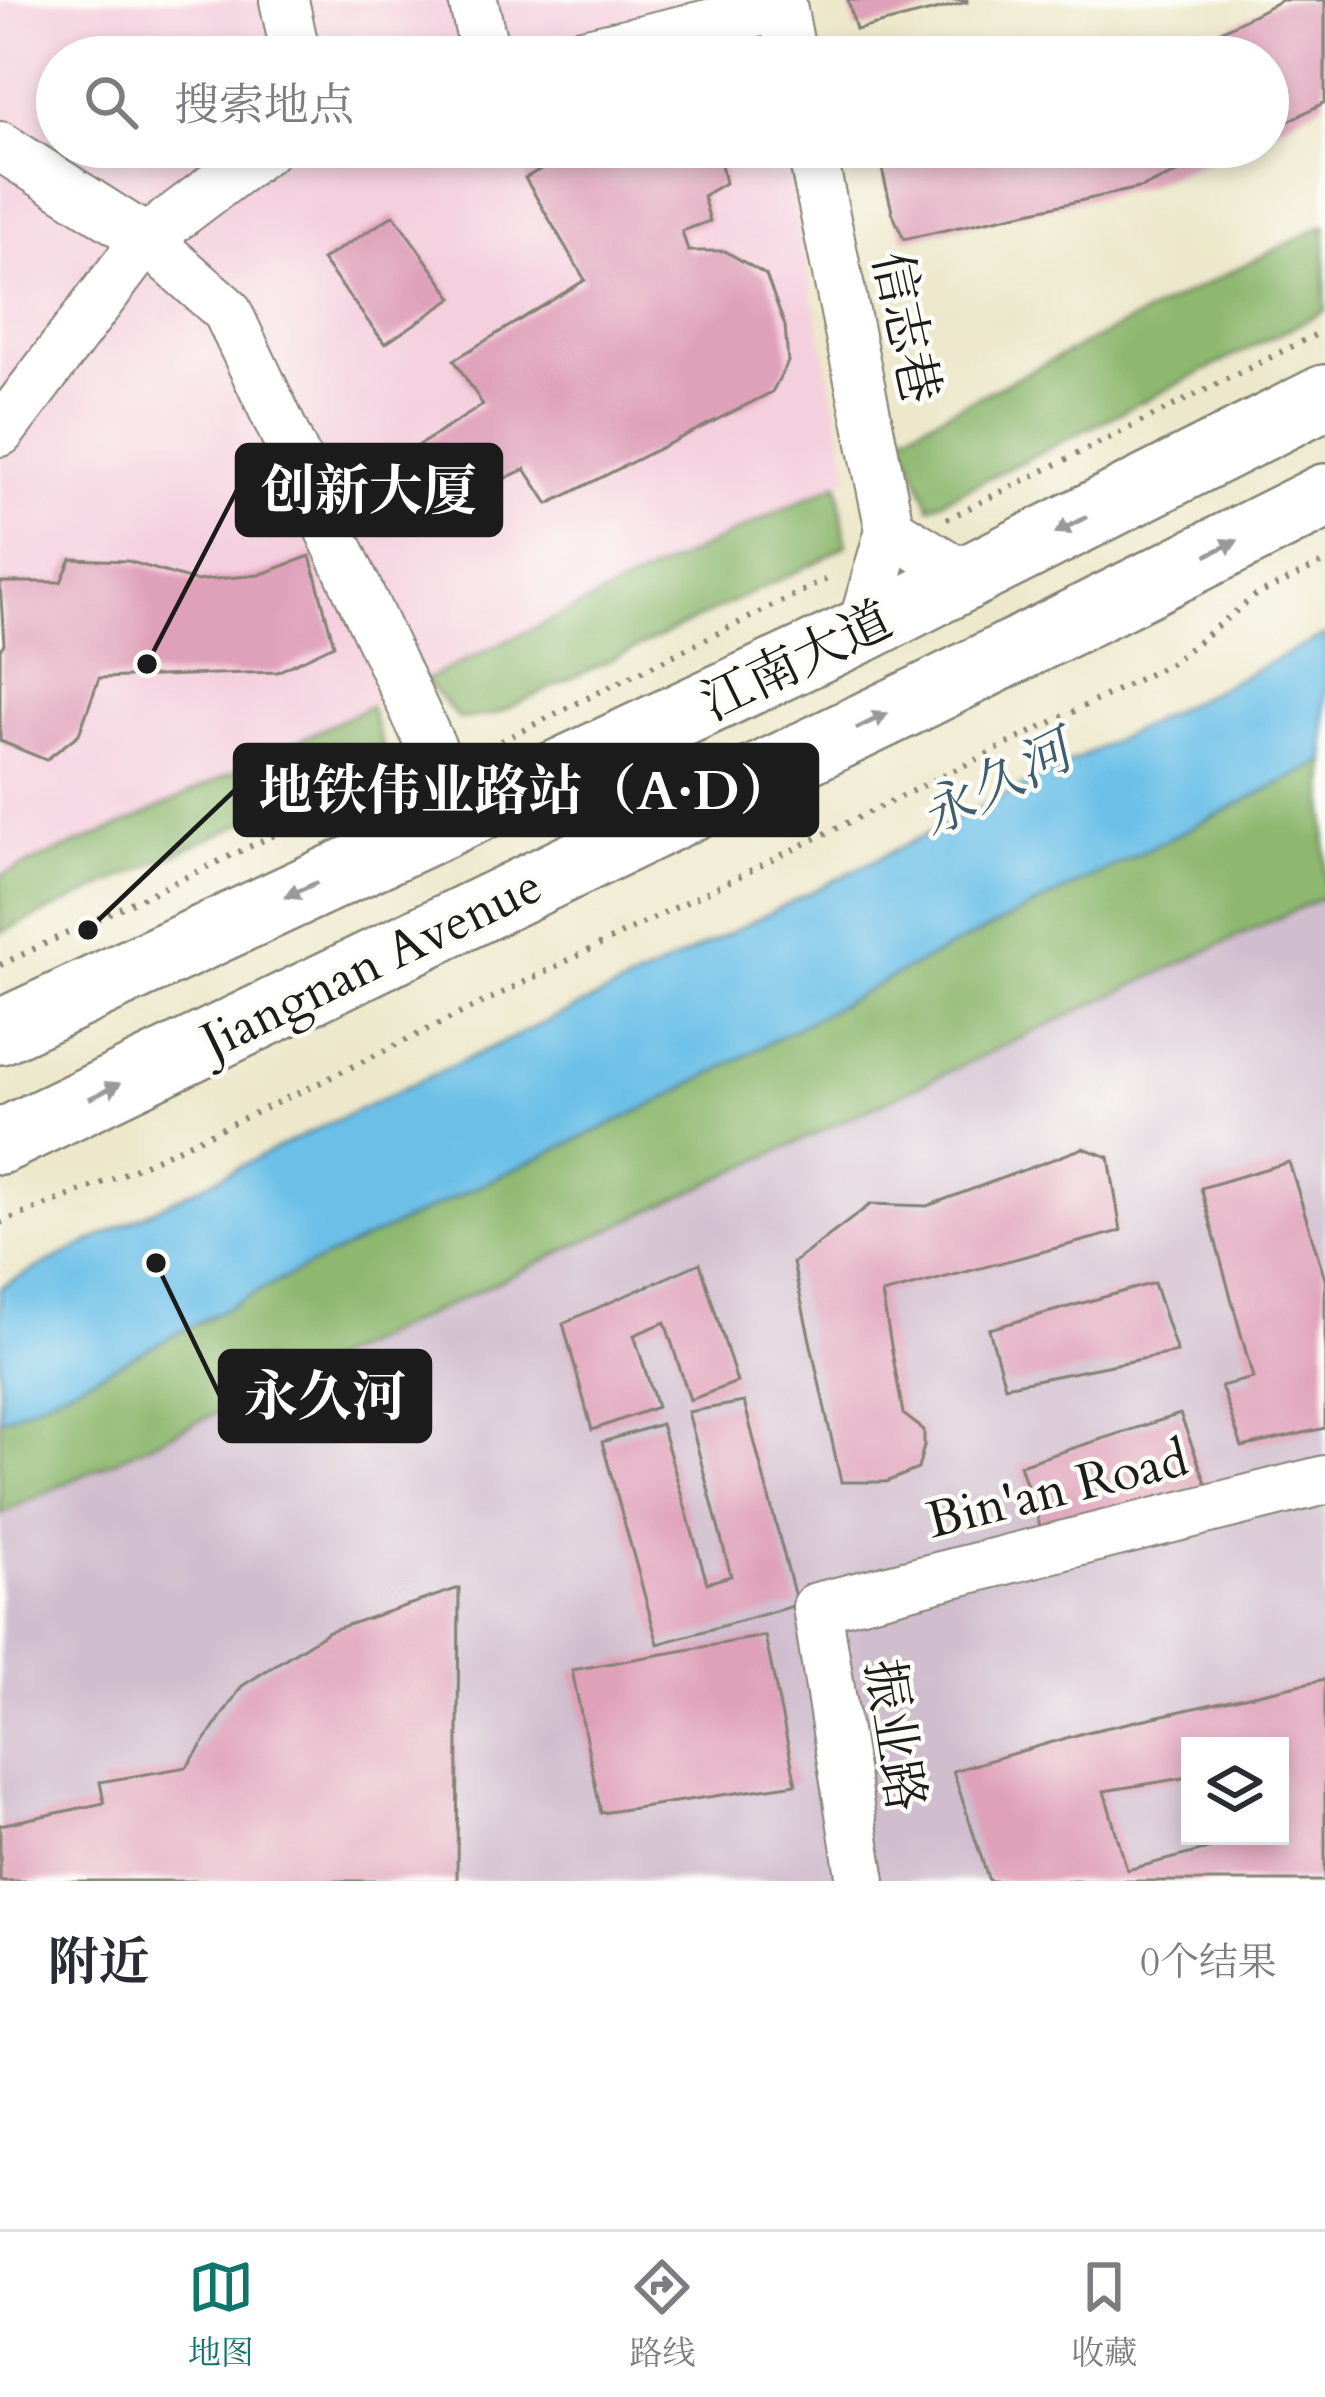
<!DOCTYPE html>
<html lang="zh">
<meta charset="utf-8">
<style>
body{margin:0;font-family:Cardo,"Noto Serif SC",serif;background:#f2f2f3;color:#2b2b33}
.controls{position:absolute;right:36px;bottom:36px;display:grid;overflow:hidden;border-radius:0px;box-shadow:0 6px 18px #0003}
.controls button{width:108px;height:108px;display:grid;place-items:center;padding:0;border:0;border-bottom:3px solid #e1e1e2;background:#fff;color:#2b2b33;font:60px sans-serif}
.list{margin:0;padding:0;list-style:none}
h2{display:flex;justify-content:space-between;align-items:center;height:156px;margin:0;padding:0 48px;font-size:51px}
h2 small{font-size:39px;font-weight:400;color:#7c7c81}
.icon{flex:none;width:66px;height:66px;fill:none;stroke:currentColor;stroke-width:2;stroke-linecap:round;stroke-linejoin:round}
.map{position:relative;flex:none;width:1325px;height:1881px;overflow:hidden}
.search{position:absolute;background:#fff;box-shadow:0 6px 18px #0003;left:36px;right:36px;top:36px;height:132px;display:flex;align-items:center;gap:30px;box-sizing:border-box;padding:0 42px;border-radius:66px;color:#7c7c81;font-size:45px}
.sheet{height:348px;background:#fff}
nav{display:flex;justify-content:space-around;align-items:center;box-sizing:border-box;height:168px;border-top:3px solid #e1e1e2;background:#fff;font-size:33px;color:#7c7c81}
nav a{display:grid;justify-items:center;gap:6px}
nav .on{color:#0f766e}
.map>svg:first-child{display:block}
.built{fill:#f4cfde}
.industrial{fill:#d0bdce;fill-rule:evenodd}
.forest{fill:#8eb86f;stroke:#556a46;stroke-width:3}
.water{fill:#6cc0e8;stroke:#446e82;stroke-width:3}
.building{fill:#dfa0b9;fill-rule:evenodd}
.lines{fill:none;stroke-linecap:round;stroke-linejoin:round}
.minor-casing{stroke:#848274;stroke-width:52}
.major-casing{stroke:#848274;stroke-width:68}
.path{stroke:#848274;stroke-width:6;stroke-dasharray:3 9;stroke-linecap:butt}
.minor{stroke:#fff;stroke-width:48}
.major{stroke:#fff;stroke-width:63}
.oneway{fill:#999}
.labels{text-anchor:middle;stroke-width:9;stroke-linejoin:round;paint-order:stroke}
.street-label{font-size:51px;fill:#1c1c1c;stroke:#fdfcf7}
.water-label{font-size:54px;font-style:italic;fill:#3c5e6e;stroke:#fdfcf7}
.leader{fill:none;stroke:#1c1c1c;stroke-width:4.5}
.callout-dot{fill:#1c1c1c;stroke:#fdfcf7;stroke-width:4.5}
.callout{fill:#1c1c1c;stroke:#1c1c1c;stroke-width:4.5}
.callout-label{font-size:54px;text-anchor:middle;font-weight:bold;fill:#fff}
</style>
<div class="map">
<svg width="1325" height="1881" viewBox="0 0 1325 1881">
<rect width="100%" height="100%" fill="#fdfcf7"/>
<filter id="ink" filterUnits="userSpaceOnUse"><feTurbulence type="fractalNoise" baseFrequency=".00833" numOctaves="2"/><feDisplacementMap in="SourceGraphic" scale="24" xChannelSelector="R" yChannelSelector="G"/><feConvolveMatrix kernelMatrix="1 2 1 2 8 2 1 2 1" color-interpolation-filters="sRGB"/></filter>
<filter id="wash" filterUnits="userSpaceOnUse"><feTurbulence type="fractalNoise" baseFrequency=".004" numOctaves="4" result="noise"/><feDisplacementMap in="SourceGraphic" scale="48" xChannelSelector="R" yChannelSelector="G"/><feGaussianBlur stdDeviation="2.7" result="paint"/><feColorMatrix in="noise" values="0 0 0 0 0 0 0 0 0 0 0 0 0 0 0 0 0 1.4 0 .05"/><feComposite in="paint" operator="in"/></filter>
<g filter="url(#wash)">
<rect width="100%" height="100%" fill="#ede8cb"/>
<path class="built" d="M 0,0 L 751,0 L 763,57 L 57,57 L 57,147 L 782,147 L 850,477 L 129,822 L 0,876 Z"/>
<path class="industrial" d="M 1325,896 L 1325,1881 L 0,1881 L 0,1514 ZM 1190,1746 L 1280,1746 L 1280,1836 L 1190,1836 Z"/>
<path class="forest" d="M 1325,225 L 1325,311 L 930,507 L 901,435 Z
M 838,483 L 846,545 L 823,559 L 494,715 L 459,719 L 425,680 Z
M 370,706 L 383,747 L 368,767 L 0,933 L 0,876 L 129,822 Z
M 1325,761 L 1325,896 L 0,1514 L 0,1420 L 99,1374 L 304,1268 L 658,1102 L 907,969 Z"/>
<path class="water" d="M 1325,635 L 1325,761 L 907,969 L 658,1102 L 304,1268 L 99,1374 L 0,1420 L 0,1287 L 285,1144 L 631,982 Z"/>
<g id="blocks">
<path class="building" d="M 848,0 L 967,0 L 967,2 L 856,30 Z
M 1282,0 L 1325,0 L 1325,102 L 1268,132 L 1268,57 L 1170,57 Z
M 580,147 L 717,147 L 725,183 L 703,196 L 710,221 L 682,231 L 688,251 L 725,251 L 766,275 L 785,326 L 788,362 L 772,392 L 548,504 L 525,469 L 429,514 L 423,482 L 397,459 L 483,405 L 454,360 L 585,280 L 525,178 Z
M 1239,147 L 1143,187 L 904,239 L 893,215 L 877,148 Z
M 394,215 L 453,298 L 385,344 L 322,260 Z
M 310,556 L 334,645 L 277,672 L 99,678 L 79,734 L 46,760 L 0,741 L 0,649 L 4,644 L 0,582 L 61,582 L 71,559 L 128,561 L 195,581 L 259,575 Z
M 1083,1148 L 1109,1157 L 1121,1231 L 882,1294 L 903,1414 L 924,1430 L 924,1446 L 918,1469 L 886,1482 L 841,1482 L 793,1263 L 871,1204 L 927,1206 Z
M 1289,1162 L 1325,1279 L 1325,1428 L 1242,1447 L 1221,1386 L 1253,1378 L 1201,1188 Z
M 700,1263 L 737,1382 L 690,1400 L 665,1322 L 634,1335 L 657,1407 L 592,1430 L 563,1323 Z
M 1154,1283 L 1177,1352 L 1005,1386 L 989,1329 Z
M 744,1402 L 797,1605 L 658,1644 L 602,1442 L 661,1424 L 707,1583 L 731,1576 L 688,1412 Z
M 1180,1414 L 1208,1488 L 1041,1529 L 1020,1465 Z
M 459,1588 L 457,1881 L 0,1881 L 0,1825 L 104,1803 L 100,1782 L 187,1767 L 242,1686 L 329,1631 Z
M 765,1636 L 796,1784 L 601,1813 L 572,1670 Z
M 1325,1679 L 1325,1881 L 989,1881 L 953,1771 L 1087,1732 ZM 1190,1746 L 1280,1746 L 1280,1836 L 1222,1836 L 1224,1845 L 1127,1870 L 1104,1791 L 1190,1777 Z"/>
</g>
</g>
<g filter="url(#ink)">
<use href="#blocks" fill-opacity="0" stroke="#848274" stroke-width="3"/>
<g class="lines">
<g class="minor-casing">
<path id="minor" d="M 284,0 L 296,57
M 473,0 L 486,57
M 781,0 L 792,57
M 566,57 L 782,7
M 0,146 L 146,239 L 227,311 L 439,763 L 521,791
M 811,147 L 890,530 L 861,631
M 0,432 L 146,239 L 268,147
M 890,530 L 967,577
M 367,859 L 439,763
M 861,1881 L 817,1607 L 1325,1480"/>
</g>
<g class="major-casing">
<path id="major" d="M 0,1032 L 861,631 L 1325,397
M 0,1142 L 922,697 L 1325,496"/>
</g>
<path class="path" d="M 947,519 L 1325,330
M 501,741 L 833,576
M 0,965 L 365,792
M 0,1223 L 112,1179 L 311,1087 L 1170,664 L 1255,596 L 1325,562
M 0,1275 L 5,1273"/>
<use href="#minor" class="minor"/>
<use href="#major" class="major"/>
</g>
<defs><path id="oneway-solid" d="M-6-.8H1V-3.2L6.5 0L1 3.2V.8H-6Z" transform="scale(3)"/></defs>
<g class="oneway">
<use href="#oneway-solid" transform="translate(1071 525) rotate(153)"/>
<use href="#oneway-solid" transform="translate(1222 548) rotate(-26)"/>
<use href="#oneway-solid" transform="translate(872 721) rotate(-26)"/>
<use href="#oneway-solid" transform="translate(301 890) rotate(155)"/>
<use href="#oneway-solid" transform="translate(105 1091) rotate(-26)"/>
</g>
</g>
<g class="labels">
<g class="street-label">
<text transform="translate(907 327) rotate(78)" y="18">信志巷</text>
<text transform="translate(796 660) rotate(-26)" y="18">江南大道</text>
<text transform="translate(371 962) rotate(-26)" y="18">Jiangnan Avenue</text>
<text transform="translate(1057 1488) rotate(-14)" y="18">Bin'an Road</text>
<text transform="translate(896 1735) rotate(81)" y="18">振业路</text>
</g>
<g class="water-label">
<text transform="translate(995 783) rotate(-27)" y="19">永久河</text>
</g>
</g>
<path class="leader" d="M147 664L237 490M88 930L235 790M156 1263L220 1396"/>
<g class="callout-dot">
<circle cx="147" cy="664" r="12"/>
<circle cx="88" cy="930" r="12"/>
<circle cx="156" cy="1263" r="12"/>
</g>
<g class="callout">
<rect x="237" y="445" width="264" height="90" rx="12"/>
<rect x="235" y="745" width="582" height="90" rx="12"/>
<rect x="220" y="1351" width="210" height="90" rx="12"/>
</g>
<g class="callout-label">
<text x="369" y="509">创新大厦</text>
<text x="526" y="809">地铁伟业路站（A·D）</text>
<text x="325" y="1415">永久河</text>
</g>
</svg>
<div class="controls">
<button><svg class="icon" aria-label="layers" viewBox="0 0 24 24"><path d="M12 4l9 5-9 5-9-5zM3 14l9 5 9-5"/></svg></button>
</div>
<div class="search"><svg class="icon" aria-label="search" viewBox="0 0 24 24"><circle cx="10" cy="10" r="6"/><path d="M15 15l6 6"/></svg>搜索地点</div>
</div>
<section class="sheet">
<h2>附近<small>0个结果</small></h2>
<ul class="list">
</ul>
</section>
<nav>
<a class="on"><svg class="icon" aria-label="map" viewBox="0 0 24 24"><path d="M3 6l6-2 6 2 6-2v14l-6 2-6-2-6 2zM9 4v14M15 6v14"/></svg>地图</a>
<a><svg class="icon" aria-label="directions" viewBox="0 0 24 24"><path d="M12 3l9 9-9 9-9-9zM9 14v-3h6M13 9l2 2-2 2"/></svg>路线</a>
<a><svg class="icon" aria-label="saved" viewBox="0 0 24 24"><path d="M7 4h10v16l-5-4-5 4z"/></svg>收藏</a>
</nav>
